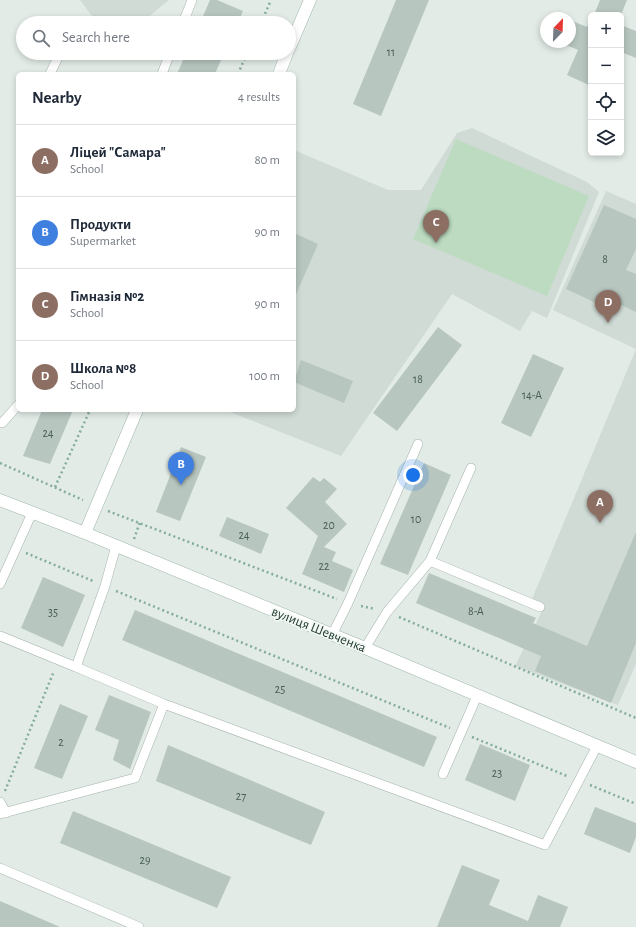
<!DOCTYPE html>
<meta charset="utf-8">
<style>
body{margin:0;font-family:"Alegreya Sans",sans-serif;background:#f6f6f7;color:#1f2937}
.controls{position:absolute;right:12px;top:12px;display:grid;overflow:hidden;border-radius:6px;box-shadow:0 2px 6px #0003}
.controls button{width:36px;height:36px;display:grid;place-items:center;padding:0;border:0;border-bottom:1px solid #e0e1e3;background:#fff;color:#1f2937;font:20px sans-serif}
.compass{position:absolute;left:540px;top:12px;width:36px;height:36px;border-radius:50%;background:#fff;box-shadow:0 2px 6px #0003;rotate:23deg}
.you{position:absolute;left:413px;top:475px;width:14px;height:14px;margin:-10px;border:3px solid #fff;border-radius:50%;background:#1a73e8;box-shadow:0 0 0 6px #1a73e833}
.badge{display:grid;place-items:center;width:26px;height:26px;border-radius:50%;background:#7a4b4a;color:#fff;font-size:13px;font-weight:700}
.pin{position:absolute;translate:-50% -33px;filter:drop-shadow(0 1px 2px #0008)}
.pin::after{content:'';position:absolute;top:21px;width:14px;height:12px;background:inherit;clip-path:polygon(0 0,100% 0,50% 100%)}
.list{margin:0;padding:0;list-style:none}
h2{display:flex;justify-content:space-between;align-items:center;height:52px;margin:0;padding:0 16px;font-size:17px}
h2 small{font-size:13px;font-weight:400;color:#747a83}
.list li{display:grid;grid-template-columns:26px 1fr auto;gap:12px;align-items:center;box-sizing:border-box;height:72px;padding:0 16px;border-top:1px solid #e0e1e3}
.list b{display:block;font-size:15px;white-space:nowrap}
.list p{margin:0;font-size:13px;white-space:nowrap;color:#747a83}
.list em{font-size:13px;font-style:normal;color:#747a83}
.icon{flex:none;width:22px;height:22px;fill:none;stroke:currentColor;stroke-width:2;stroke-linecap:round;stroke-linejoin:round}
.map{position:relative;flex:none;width:636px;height:927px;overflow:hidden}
.search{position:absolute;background:#fff;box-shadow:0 2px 6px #0003;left:16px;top:16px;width:280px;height:44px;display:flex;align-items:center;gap:10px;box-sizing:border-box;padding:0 14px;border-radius:22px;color:#747a83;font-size:15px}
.panel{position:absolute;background:#fff;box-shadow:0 2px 6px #0003;left:16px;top:72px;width:280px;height:340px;border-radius:6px}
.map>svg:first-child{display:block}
.built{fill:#d0dbd5}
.green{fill:#bcdbc1}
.building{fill:#b7c6bf}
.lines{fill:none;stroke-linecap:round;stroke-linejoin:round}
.lane-casing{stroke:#a5b3ac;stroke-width:10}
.secondary-casing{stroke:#a1b6ad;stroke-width:13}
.path{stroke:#84ad9c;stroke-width:2.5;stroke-dasharray:2 3;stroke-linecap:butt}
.lane{stroke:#fff;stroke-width:9}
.secondary{stroke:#fff;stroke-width:12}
.labels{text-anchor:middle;stroke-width:3.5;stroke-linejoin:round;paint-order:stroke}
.number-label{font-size:12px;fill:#485e55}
.street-label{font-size:14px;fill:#233b32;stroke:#f2f8f4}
</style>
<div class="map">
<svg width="636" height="927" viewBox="0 0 636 927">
<rect width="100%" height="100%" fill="#e2ebe6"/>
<path class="built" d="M 80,0 L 169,0 L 141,23 L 97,23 Z
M 472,128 L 587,182 L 599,192 L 547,318 L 532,311 L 520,331 L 452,294 L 341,456 L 225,410 L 294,410 L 294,150 L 388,190 L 421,190 L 457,133 Z
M 606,191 L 636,204 L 636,664 L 618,705 L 515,666 L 545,605 L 532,599 L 636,349 L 553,310 Z"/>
<path class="green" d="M 456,139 L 589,196 L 547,296 L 413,239 Z"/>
<path class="building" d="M 210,0 L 217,0 L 243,11 L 238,23 L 200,23 Z
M 396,0 L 429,0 L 381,116 L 353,104 Z
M 600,0 L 627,0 L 621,15 L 594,15 Z
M 591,18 L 591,86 L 567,75 L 578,50 L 559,42 L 570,42 L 570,20 L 587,27 Z
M 621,25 L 636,31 L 636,58 L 621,52 Z
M 186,53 L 224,53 L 215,74 L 177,74 Z
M 604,205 L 636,219 L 636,249 L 626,270 L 636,274 L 636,312 L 613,301 L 609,309 L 566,289 Z
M 294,233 L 318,244 L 294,299 Z
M 438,327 L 462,345 L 397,431 L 373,413 Z
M 533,354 L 564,368 L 531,437 L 501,423 Z
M 301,360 L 353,381 L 344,403 L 294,382 Z
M 42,410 L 73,410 L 50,464 L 23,456 Z
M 181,447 L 206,457 L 180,521 L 156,512 Z
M 424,463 L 451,475 L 408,575 L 380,564 Z
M 313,477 L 320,482 L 324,478 L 337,489 L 325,502 L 347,524 L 324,547 L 336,552 L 332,561 L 353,570 L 344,592 L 302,574 L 318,536 L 286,508 Z
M 227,517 L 269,534 L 261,554 L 219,536 Z
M 636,532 L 636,643 L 611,703 L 535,671 L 541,656 L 416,603 L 429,573 L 536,618 L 533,623 L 587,646 Z
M 43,577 L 85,595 L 63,647 L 21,628 Z
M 135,610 L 437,737 L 424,767 L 122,640 Z
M 109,695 L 151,712 L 130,769 L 113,760 L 119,740 L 95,730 Z
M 60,704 L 88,716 L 62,779 L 34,768 Z
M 480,744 L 530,765 L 515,801 L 465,780 Z
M 168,745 L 325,812 L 311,845 L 156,781 Z
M 595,807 L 636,823 L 636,837 L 630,853 L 584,834 Z
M 73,811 L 231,877 L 217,908 L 60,843 Z
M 462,865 L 500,880 L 489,905 L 528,921 L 538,895 L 568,907 L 560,927 L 437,927 Z
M 0,901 L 60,927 L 0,927 Z"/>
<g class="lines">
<g class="lane-casing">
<path id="lane" d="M 183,23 L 192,0
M 50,74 L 60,53
M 162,74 L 170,53
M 2,423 L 18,405
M 116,546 L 105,586 L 76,667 L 164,704 L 545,845 L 597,746
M 430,561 L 540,607
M 0,584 L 32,513
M 332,635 L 348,603 L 418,444
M 0,636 L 76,667
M 365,648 L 387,612 L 430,561 L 471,468
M 443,774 L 477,696
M 0,802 L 6,813
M 0,814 L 135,778 L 164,704
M 0,868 L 139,927"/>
</g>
<g class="secondary-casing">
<path id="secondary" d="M 289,49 L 310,0
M 279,74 L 287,53
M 0,500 L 85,533 L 365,648 L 636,762
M 85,533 L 137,410"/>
</g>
<path class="path" d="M 261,23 L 271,0
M 238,74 L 247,53
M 0,463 L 83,500
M 55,487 L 90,410
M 108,511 L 337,599
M 134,539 L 140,522
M 26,553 L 93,581
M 116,591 L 450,728
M 361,606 L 375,609
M 399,617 L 636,718
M 472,737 L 567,776
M 590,785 L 636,804
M 5,791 L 54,671"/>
<use href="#lane" class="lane"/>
<use href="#secondary" class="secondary"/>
</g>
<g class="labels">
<g class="number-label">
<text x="391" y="56">11</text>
<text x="605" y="263">8</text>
<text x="418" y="383">18</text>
<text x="532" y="399">14-А</text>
<text x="48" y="437">24</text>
<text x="416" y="523">10</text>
<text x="329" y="529">20</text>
<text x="244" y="539">24</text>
<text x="324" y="570">22</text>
<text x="476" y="615">8-А</text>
<text x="53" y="616">35</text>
<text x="280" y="693">25</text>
<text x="61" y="746">2</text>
<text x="497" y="777">23</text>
<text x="241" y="800">27</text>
<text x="145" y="864">29</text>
</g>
<g class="street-label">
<text transform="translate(319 629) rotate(22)" y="5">вулиця Шевченка</text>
</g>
</g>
</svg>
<div class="controls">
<button>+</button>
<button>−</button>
<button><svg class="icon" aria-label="locate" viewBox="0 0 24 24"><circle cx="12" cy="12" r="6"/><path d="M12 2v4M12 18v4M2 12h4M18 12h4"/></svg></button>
<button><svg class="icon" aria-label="layers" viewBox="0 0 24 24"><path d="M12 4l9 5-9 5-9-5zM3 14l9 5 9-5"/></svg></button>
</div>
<svg class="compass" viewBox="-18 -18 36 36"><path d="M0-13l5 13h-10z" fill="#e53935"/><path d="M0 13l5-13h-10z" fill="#747a83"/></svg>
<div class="you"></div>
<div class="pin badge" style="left:600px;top:523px;background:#8d6e63">A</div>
<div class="pin badge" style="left:181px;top:485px;background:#3f7fe0">B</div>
<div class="pin badge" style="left:436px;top:243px;background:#8d6e63">C</div>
<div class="pin badge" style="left:608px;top:323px;background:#8d6e63">D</div>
<div class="search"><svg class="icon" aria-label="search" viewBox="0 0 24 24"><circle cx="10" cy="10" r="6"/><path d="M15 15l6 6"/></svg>Search here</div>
<section class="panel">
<h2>Nearby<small>4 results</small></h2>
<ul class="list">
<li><span class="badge" style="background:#8d6e63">A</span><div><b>Ліцей &quot;Самара&quot;</b><p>School</p></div><em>80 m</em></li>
<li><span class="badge" style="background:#3f7fe0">B</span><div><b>Продукти</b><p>Supermarket</p></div><em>90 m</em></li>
<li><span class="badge" style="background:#8d6e63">C</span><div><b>Гімназія №2</b><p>School</p></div><em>90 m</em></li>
<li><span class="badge" style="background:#8d6e63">D</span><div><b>Школа №8</b><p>School</p></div><em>100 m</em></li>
</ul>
</section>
</div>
